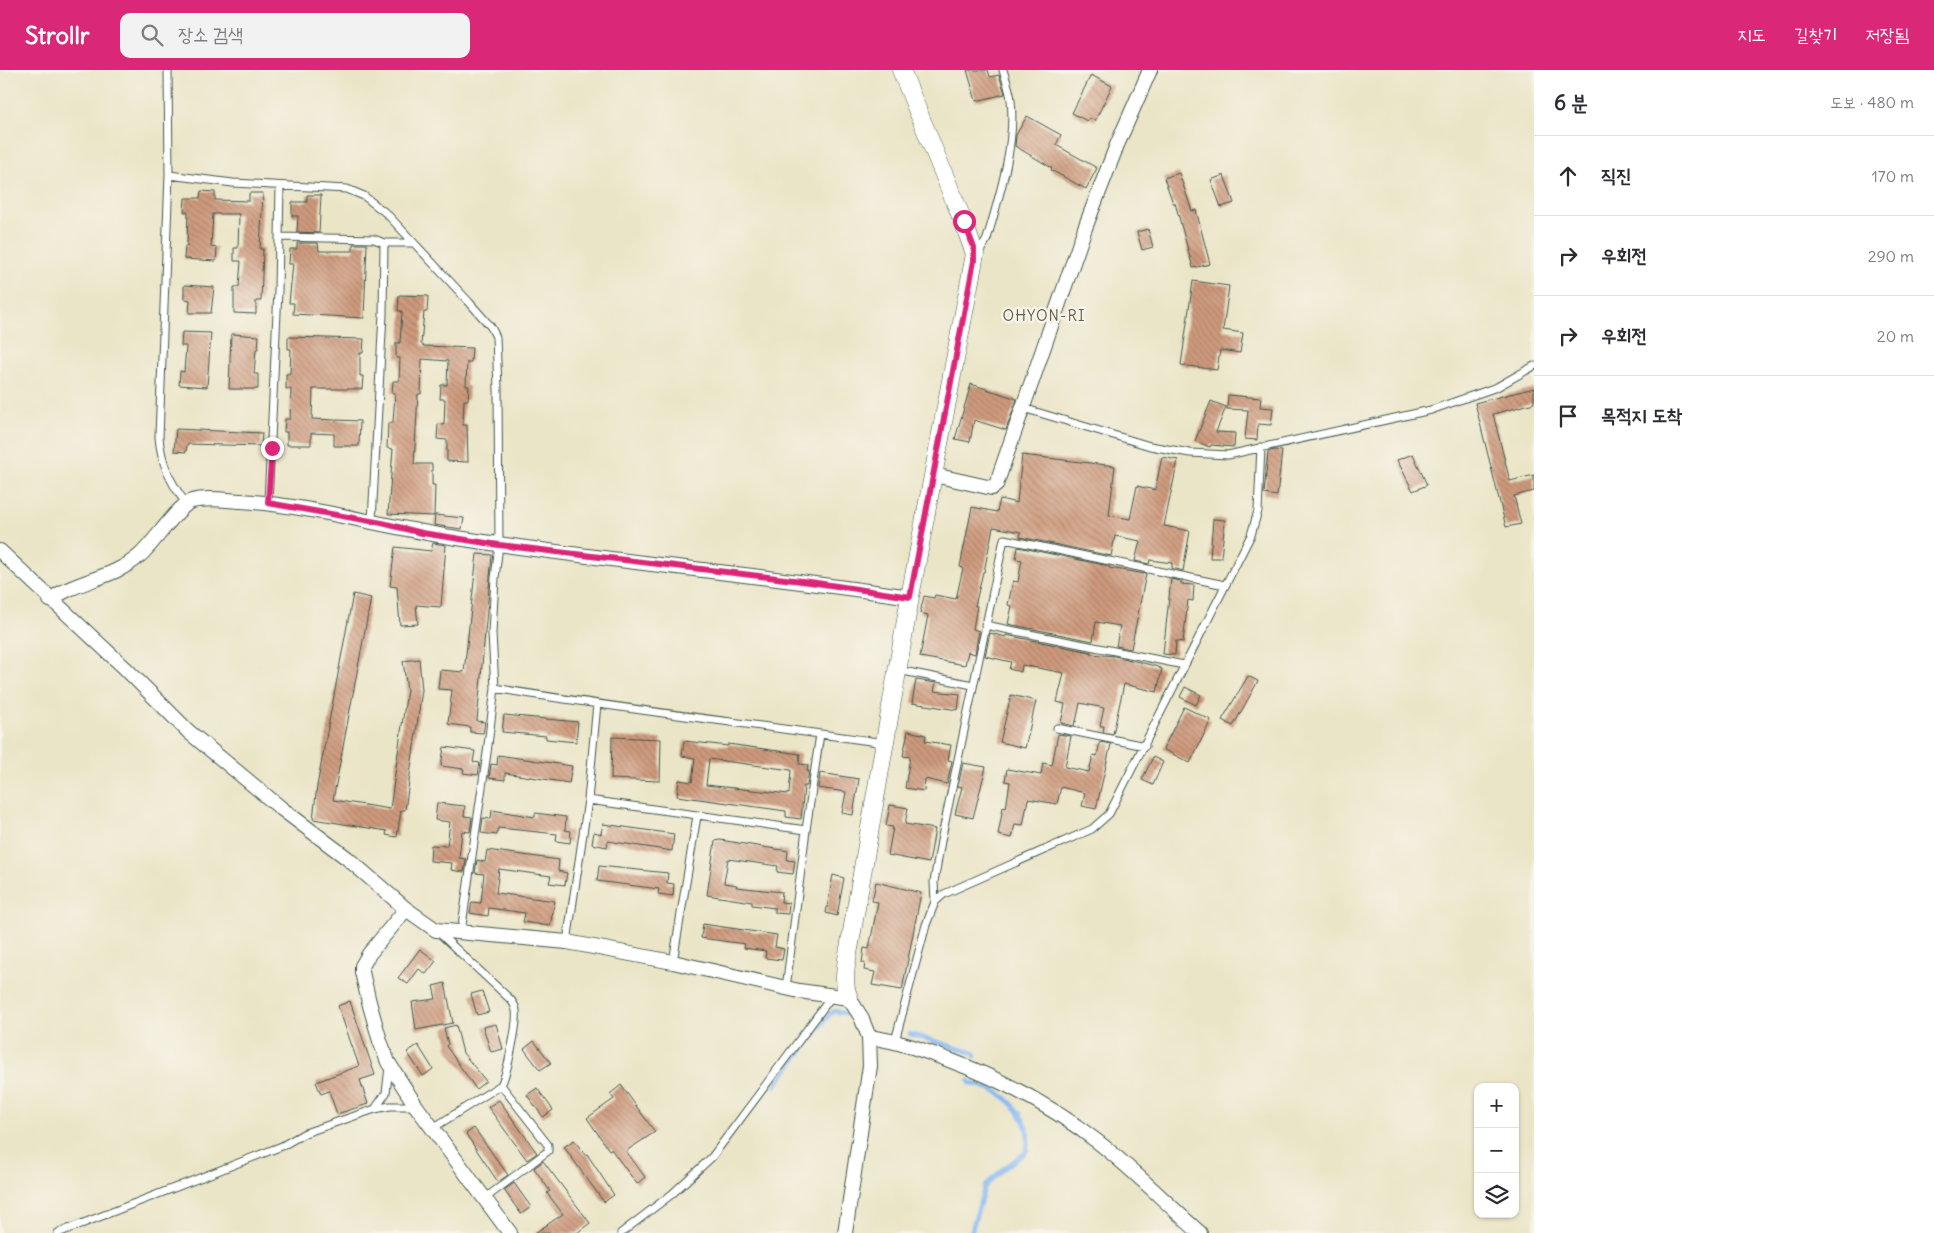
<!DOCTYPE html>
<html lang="ko">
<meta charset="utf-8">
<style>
body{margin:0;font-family:Delius,"Poor Story",sans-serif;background:#f2f2f3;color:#2b2b33}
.controls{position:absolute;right:15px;bottom:15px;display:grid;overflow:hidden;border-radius:10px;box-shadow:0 1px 4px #0004}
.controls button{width:45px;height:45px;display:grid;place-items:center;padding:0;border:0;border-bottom:1px solid #e1e1e2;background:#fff;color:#2b2b33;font:25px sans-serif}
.stop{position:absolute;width:15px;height:15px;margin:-11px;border:4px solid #db2777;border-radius:50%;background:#fff}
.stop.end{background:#db2777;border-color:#fff;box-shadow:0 1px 5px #0008}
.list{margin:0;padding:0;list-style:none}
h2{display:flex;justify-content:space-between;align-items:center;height:65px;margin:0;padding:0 20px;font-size:21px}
h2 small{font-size:16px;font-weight:400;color:#7c7c81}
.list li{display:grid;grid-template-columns:32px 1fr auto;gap:15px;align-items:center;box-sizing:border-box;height:80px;padding:0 20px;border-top:1px solid #e1e1e2}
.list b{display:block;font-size:19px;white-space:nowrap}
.list em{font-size:16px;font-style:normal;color:#7c7c81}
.icon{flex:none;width:28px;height:28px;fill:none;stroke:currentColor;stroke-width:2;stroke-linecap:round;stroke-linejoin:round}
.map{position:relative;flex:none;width:1534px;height:1163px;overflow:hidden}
header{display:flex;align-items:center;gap:30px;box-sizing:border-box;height:70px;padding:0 25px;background:#db2777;color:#fff}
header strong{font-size:24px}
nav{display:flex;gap:28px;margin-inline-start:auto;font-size:18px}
.search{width:350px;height:45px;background:#f2f2f3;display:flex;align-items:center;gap:12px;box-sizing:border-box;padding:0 18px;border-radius:10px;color:#7c7c81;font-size:19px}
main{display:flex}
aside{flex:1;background:#fff}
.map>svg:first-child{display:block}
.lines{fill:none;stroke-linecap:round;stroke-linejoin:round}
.stream{stroke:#87baf4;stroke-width:4.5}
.building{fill:url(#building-back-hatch);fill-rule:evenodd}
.service-casing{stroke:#3e564a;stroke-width:9}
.minor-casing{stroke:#3e564a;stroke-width:16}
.tertiary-casing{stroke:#3e564a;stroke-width:19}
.service{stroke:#fff;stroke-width:7}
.minor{stroke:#fff;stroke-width:14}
.tertiary{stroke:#fff;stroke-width:18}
.route{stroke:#db2777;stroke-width:6}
.labels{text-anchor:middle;stroke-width:5;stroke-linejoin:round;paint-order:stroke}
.quarter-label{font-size:15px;letter-spacing:1px;fill:#5d5e4e;stroke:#f7f3e8}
</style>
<header>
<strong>Strollr</strong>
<div class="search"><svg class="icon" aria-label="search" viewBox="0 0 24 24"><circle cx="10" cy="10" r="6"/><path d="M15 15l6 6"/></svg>장소 검색</div>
<nav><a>지도</a><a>길찾기</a><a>저장됨</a></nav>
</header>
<main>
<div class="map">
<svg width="1534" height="1163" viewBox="0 0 1534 1163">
<defs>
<pattern id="building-back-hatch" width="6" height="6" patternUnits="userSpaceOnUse" patternTransform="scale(1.25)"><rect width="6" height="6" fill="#cf9a7d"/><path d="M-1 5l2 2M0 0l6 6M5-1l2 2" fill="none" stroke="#a77f67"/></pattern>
</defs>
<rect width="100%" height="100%" fill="#f7f3e8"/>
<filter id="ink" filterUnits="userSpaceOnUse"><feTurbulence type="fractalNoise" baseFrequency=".02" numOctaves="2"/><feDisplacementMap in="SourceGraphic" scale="10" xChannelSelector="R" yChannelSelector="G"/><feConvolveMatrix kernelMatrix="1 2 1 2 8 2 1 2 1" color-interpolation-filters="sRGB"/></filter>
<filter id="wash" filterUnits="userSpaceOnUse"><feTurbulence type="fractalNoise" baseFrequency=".0096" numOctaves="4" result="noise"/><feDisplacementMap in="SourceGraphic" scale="20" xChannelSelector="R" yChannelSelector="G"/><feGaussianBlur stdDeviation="1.12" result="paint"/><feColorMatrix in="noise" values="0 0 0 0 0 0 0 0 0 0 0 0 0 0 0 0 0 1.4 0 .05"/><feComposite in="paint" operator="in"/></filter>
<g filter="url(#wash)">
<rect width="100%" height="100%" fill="#ebe5c8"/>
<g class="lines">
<path class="stream" d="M 910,964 L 974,983 L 975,986
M 969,1011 L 970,1013 C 980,1016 991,1018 1000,1024 C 1019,1036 1033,1060 1026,1082 L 1003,1099 L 985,1116 L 971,1163
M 775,1016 L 830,944 L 835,941 L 847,944"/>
</g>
<g id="blocks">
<path class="building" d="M 967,0 L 988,0 L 990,7 L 999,5 L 1005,24 L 976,31 Z
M 1091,5 L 1112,16 L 1095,51 L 1089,48 L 1087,51 L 1072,43 Z
M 1027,46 L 1061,65 L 1056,75 L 1097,98 L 1086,119 L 1051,100 L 1052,98 L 1015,76 L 1016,65 Z
M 1179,103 L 1192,141 L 1196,140 L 1210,194 L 1193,198 L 1175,133 L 1173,133 L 1164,108 Z
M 1224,105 L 1234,133 L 1221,137 L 1211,110 Z
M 201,121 L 215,122 L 215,130 L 249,131 L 249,123 L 263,123 L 260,179 L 263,179 L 261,231 L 256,231 L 256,244 L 234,243 L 234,217 L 239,217 L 241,191 L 234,191 L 234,178 L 238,178 L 239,144 L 213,144 L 211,177 L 217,178 L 216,191 L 184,189 L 185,176 L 187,176 L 188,142 L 184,142 L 185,128 L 200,128 Z
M 307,125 L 321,125 L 319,163 L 297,162 L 298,146 L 292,146 L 292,132 L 307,132 Z
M 1148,159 L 1153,177 L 1142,180 L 1137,162 Z
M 297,173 L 318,173 L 319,181 L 353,181 L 353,174 L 367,174 L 364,248 L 293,244 L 294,233 L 289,233 L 293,194 L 289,194 L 290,179 L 297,179 Z
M 1193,211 L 1229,216 L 1223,260 L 1243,263 L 1240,283 L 1220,280 L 1217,300 L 1181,295 Z
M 184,215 L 214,217 L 211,243 L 189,243 L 190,230 L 184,229 Z
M 399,225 L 428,226 L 427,242 L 424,242 L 421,274 L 424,276 L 472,278 L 471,292 L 467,292 L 466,316 L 469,316 L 468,330 L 464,330 L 463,355 L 467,355 L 468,392 L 447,391 L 447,370 L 437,369 L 438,354 L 444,355 L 445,329 L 440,329 L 441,315 L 447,315 L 448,291 L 422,289 L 421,324 L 418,324 L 414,394 L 432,394 L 432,415 L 435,415 L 434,446 L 388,444 L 393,379 L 387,378 L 388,353 L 393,353 L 395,323 L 392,323 L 393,311 L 399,311 L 400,288 L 396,288 L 396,273 L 400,273 L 402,241 L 398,241 Z
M 182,262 L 211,263 L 207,317 L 179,315 L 180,301 L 184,302 L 186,276 L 181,276 Z
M 231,264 L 259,266 L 258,279 L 256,279 L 254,304 L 258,304 L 258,319 L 229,319 Z
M 288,267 L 364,269 L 363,283 L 360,283 L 360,306 L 363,306 L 362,319 L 313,319 L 312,349 L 360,351 L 359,376 L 334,376 L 334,364 L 311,363 L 311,375 L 287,375 L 287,362 L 284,362 L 285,349 L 290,349 L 291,319 L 286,319 L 286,304 L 290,304 L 291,279 L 288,279 Z
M 971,314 L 1017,329 L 1006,360 L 974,350 L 970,372 L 955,369 Z
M 1534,318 L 1534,333 L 1493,344 L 1510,411 L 1534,405 L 1534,421 L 1514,426 L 1521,454 L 1506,457 L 1475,333 Z
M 1228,325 L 1261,328 L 1260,337 L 1273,338 L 1271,355 L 1258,354 L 1257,370 L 1245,369 L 1248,340 L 1227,339 Z
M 1211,331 L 1226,337 L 1216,362 L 1235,363 L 1234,377 L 1211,375 L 1210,377 L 1195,371 Z
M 176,359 L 262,363 L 261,376 L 187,374 L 186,382 L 174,381 Z
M 1274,380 L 1282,381 L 1277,426 L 1264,424 L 1268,382 Z
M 1413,384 L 1427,415 L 1413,421 L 1397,390 Z
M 1022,385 L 1115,396 L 1109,445 L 1130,449 L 1137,416 L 1155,420 L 1162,387 L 1178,390 L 1164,456 L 1190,461 L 1183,501 L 1172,498 L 1172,493 L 1150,490 L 1149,494 L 1135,491 L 1140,471 L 1115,466 L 1111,486 L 1020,467 L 1021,462 L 993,457 L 984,502 L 983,502 L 975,536 L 977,536 L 973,559 L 979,561 L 975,584 L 968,582 L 965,595 L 920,587 L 928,545 L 920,543 L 924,526 L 934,528 L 935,525 L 956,529 L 963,498 L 960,497 L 972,437 L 997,442 L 1000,429 L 1017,433 Z
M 435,445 L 464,448 L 462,459 L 434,455 Z
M 1213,449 L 1225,450 L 1221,488 L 1210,488 Z
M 433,473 L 446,475 L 441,537 L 416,535 L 418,554 L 400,555 L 397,517 L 390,516 L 395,477 L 431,481 Z
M 1018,477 L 1109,496 L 1109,498 L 1146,504 L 1131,579 L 1116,576 L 1120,556 L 1096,552 L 1093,571 L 1008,554 L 1012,536 L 1008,535 L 1013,511 L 1018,512 L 1022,490 L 1016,489 Z
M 477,484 L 492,485 L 478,640 L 477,651 L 485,652 L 483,663 L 470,662 L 470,657 L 448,654 L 452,620 L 438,619 L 440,600 L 464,602 Z
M 1171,509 L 1181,511 L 1181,514 L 1194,515 L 1193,531 L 1188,530 L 1183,572 L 1176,571 L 1175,585 L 1163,584 Z
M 353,524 L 371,528 L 333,730 L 390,739 L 407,620 L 403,591 L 419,589 L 422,620 L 405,740 L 401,740 L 397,767 L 386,765 L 387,761 L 313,749 L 317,716 Z
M 990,563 L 1006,567 L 1006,565 L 1091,582 L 1091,584 L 1115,586 L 1155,596 L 1162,599 L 1157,622 L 1124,614 L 1113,664 L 1103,662 L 1104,656 L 1100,656 L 1104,638 L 1080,633 L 1076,652 L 1075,651 L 1074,656 L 1061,653 L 1065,634 L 1057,632 L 1064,603 L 1022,595 L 1021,602 L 1009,599 L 1011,592 L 985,586 Z
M 1248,606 L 1258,611 L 1233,656 L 1222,650 Z
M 916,610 L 936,613 L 934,621 L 960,624 L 958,640 L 912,633 Z
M 1185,617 L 1201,625 L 1196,635 L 1180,627 Z
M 1011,625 L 1036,631 L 1025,678 L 1000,672 Z
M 1184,637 L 1211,650 L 1190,693 L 1163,679 Z
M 504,645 L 578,652 L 576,672 L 546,669 L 546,666 L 502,662 Z
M 908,661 L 926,665 L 925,671 L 951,675 L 948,690 L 952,691 L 947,714 L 925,709 L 924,721 L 905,718 L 910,687 L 903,686 Z
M 1058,664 L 1071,666 L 1065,697 L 1089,702 L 1093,685 L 1097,686 L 1100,672 L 1111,674 L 1096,739 L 1082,736 L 1085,723 L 1061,717 L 1057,734 L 1028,729 L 1023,755 L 1015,754 L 1012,768 L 998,765 L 1003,737 L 1006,738 L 1010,712 L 1005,711 L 1007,699 L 1041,705 L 1043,693 L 1052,695 Z
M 612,667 L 661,669 L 660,711 L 611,709 Z
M 684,671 L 728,676 L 728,674 L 800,684 L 799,694 L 808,695 L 807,701 L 809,701 L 807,716 L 804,716 L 801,749 L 786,747 L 786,741 L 677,726 L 679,710 L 692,712 L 695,688 L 682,686 ZM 709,689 L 791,700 L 789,724 L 706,715 Z
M 444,677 L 475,681 L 473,692 L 480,693 L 478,705 L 463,703 L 464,699 L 441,696 Z
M 498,685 L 572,696 L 569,713 L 505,703 L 505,710 L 489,708 L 491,694 L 497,695 Z
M 1153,687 L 1163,692 L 1153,715 L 1142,710 Z
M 963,693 L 986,697 L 973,748 L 955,744 L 962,717 L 958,716 Z
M 820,703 L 859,709 L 853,745 L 842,743 L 846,722 L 818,718 Z
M 437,733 L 465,736 L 464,746 L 472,747 L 470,762 L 462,761 L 459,788 L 466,789 L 464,802 L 451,800 L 452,793 L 430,791 L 431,775 L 447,776 L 450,752 L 435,750 Z
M 890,735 L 908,738 L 905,754 L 935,759 L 929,793 L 888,785 L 893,757 L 886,756 Z
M 492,740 L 535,747 L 535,743 L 566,747 L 565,760 L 571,761 L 570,773 L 556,771 L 557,764 L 519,760 L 498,758 L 497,765 L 481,763 L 483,748 L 491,749 Z
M 603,754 L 674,764 L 672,781 L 608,771 L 607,777 L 592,774 L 594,762 L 601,764 Z
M 720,770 L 788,781 L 787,790 L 795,791 L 793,804 L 777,802 L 778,796 L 728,789 L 724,813 L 737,815 L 736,817 L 782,822 L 781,832 L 789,833 L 788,844 L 775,843 L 775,838 L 752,835 L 752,832 L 707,825 L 715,771 Z
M 487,780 L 559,790 L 558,801 L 567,803 L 565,815 L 549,813 L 551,806 L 499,799 L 496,823 L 555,831 L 550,856 L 523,852 L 525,843 L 489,838 L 488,846 L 470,843 L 472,832 L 481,833 L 484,804 L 475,803 L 477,790 L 485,792 Z
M 599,796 L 668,803 L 667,813 L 674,814 L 673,826 L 658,824 L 659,819 L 597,811 Z
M 833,805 L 844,808 L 837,846 L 826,843 Z
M 876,812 L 921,823 L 902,920 L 872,915 L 875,902 L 864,900 L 865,893 L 862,893 L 864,878 L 869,879 L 878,832 L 872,831 Z
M 703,854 L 777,865 L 775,877 L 784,879 L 782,890 L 765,888 L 766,881 L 744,878 L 745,874 L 701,868 Z
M 420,879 L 436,891 L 426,904 L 419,899 L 408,914 L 398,908 Z
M 445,913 L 453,953 L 416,960 L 412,932 L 436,929 L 433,916 Z
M 482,921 L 489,942 L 477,945 L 471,924 Z
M 350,931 L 375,1005 L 360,1010 L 368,1034 L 337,1044 L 329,1021 L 321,1024 L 316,1012 L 359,996 L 338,936 Z
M 496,954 L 503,979 L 491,982 L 483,957 Z
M 456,955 L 463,983 L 486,1011 L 476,1019 L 446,976 L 448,974 L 444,958 Z
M 534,971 L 551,993 L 540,1000 L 524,979 Z
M 418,975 L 433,999 L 423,1006 L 407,982 Z
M 621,1015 L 655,1062 L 626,1081 L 645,1107 L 637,1114 L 611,1079 L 609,1080 L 587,1048 L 614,1029 L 610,1024 Z
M 537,1018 L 553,1040 L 543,1047 L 527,1025 Z
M 499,1030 L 537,1083 L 527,1090 L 488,1037 Z
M 474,1058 L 508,1105 L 498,1112 L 466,1064 Z
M 574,1070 L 585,1085 L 587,1084 L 614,1125 L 604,1132 L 564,1077 Z
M 543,1091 L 590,1153 L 577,1163 L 535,1163 L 563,1144 L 547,1123 L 550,1121 L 534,1098 Z
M 514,1113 L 531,1137 L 521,1144 L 504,1120 Z"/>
</g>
</g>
<g filter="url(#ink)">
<use href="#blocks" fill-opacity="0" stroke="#3e564a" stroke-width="1"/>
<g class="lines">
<g class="service-casing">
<path id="service" d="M 168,0 L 169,105 L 159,367 C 161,393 170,413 186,433
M 169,105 L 233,113 L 347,119 L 364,126 L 387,144 L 469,232 L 491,257 L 496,267 L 498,319 L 499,475 L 495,508 L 492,563 L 495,618
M 279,167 L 374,169 L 384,173 L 414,173
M 975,184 L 982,178 L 987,169 C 999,127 1016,74 1011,30 C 1010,20 1006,10 1003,0
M 1023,338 L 1150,376 L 1190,383 L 1228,385 L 1431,340 L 1497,317 L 1534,296
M 268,433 L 278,221 L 280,116
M 372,451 L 383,244 L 384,173
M 985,555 L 1184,595
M 898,600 L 973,615
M 1057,658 L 1145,676
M 588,730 L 806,760
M 935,832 L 934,812 L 941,771 L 1004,469 L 1225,515
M 461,862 L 487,683 L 495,618 C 624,640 755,654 884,673
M 567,872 L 588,730 L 597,634
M 673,892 L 697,746
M 786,918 L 806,760 L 820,664
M 895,971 L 926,855 L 935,832 L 944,824 L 1092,759 L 1109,744 L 1251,465 L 1258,441 L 1261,377
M 375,1039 L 390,1036 L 416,1036
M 433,1058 L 501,1015 C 507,1004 518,954 516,941 C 516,937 514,934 511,930 L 438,862
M 484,1129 L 548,1081 L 548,1075 L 501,1015
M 58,1163 L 282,1076 L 305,1063 L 375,1039 L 386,1023 L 389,997
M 621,1163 L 672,1124 L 712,1087 L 832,926"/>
</g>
<g class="minor-casing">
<path id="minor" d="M 934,405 L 992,418 L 996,415 L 1085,158 L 1117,75 L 1150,0
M 0,481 L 125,598 L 189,662 L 282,739 L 347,788 L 406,839 L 436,860 L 567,872 L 673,892 L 799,921 L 849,928 L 861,947 L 869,967 L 870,996 L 845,1163
M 50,530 C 77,510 113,509 139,486 C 153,475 178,435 192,431 C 207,427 225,430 241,431 C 312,436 381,456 451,467 C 603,491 757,504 910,527
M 406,839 L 369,884 L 362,896 L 362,902 L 369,932 L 380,971 L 388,992 L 416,1036 L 510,1163
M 869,967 C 898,971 923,980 949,990 C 1003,1010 1053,1037 1098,1072 C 1134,1100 1166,1133 1200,1163"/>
</g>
<g class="tertiary-casing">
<path id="tertiary" d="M 849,928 C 841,912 847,890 850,873 L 910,527 L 975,184 L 963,151 L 901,0"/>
</g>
<use href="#service" class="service"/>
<use href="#minor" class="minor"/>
<use href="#tertiary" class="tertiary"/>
</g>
</g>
<g class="lines" filter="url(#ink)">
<path class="route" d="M 272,378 L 268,433 L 382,453 L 422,463 L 499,475 L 810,512 L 910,527 L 974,191 L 974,178 L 964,151"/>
</g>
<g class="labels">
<g class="quarter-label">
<text x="1044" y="251">OHYON-RI</text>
</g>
</g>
</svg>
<div class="controls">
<button>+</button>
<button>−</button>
<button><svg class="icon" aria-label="layers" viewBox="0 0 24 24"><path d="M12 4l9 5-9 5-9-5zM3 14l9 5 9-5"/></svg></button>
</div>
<div class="stop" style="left:964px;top:151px"></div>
<div class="stop end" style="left:272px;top:378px"></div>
</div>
<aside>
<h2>6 분<small>도보 · 480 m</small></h2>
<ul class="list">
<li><svg class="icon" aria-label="ahead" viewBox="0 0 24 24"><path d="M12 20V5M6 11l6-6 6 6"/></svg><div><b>직진</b></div><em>170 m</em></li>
<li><svg class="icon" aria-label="right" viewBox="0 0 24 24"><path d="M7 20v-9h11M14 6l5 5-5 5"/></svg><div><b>우회전</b></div><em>290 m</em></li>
<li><svg class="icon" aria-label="right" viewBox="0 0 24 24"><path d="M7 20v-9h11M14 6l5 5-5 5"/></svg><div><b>우회전</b></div><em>20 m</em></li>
<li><svg class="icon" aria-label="arrive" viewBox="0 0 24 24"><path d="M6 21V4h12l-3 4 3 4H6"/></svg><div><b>목적지 도착</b></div></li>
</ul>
</aside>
</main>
